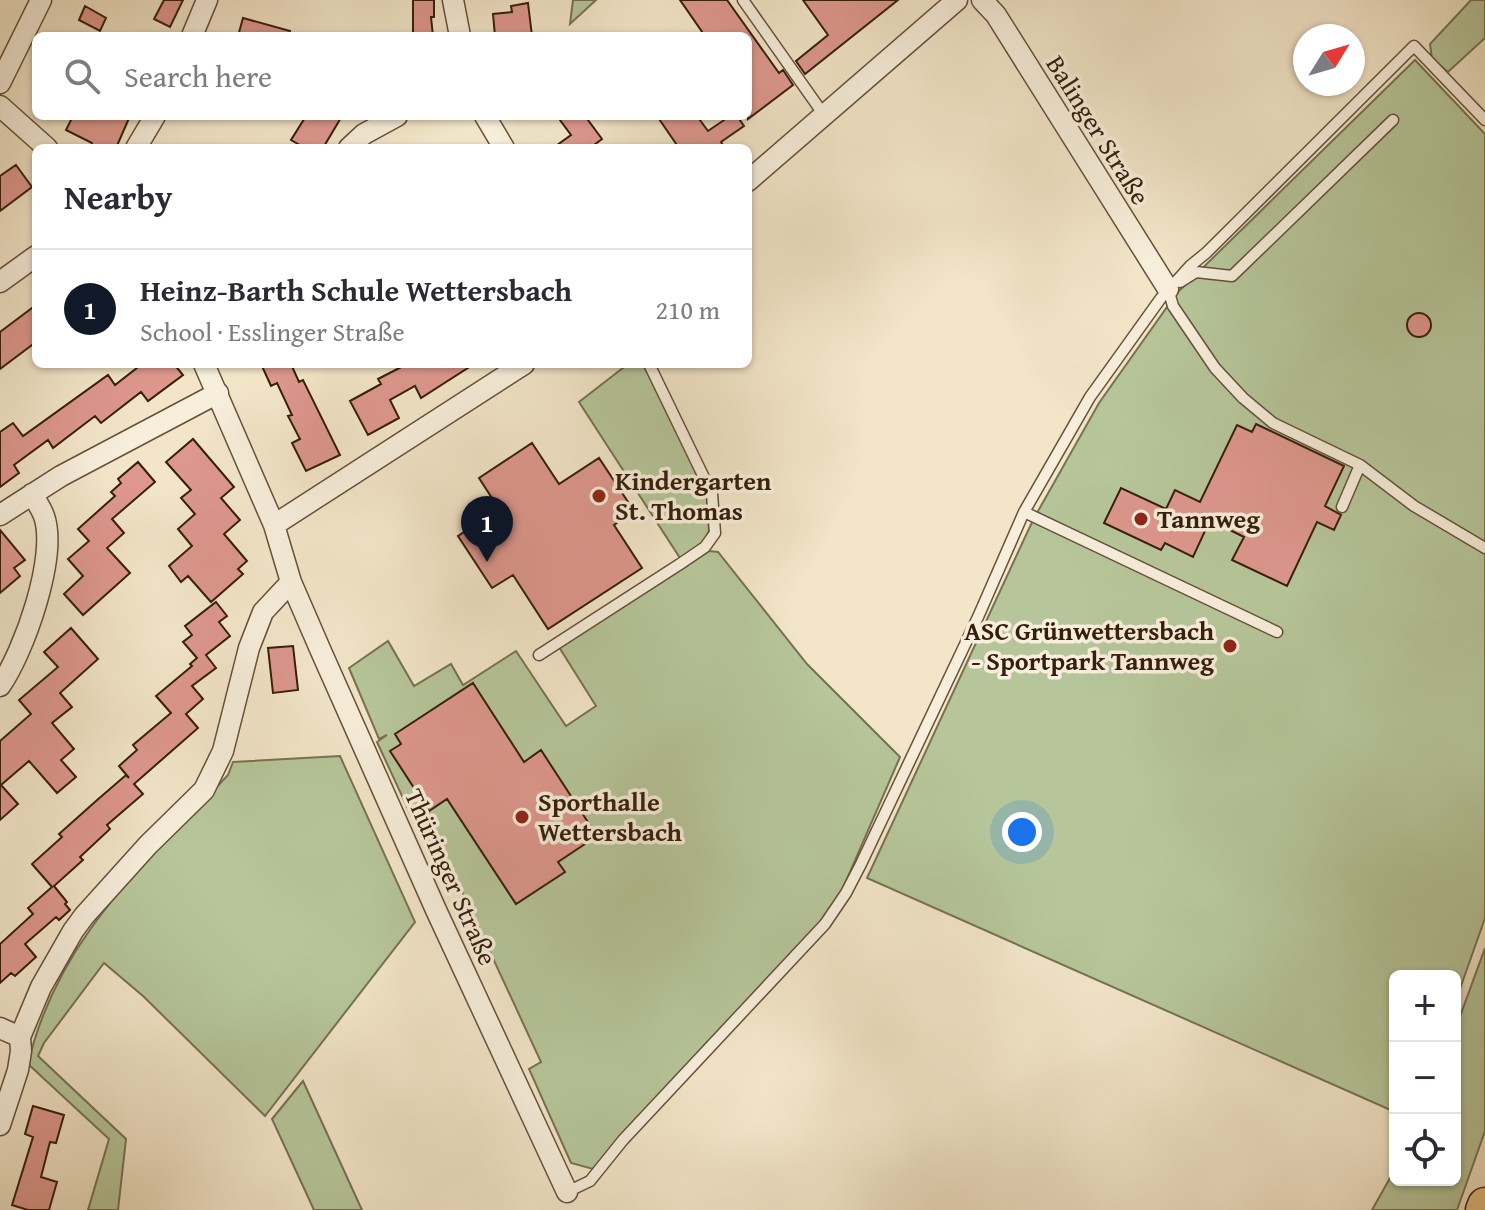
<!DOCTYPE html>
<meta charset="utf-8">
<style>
body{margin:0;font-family:"Gentium Book Plus",serif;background:#f7f7f7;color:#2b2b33}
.controls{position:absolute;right:24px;bottom:24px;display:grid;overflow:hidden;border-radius:12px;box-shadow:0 2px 6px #0004}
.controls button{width:72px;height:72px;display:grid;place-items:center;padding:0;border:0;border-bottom:2px solid #e1e1e2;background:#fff;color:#2b2b33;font:40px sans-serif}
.compass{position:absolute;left:1293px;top:24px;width:72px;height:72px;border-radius:50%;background:#fff;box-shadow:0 2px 6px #0004;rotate:53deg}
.you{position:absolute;left:1022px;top:832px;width:28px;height:28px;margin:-20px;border:6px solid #fff;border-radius:50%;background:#1a73e8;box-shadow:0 0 0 12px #1a73e833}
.badge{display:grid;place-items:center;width:52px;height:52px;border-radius:50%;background:#111827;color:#fff;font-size:26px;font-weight:700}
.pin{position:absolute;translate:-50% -66px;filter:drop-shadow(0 2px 4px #0008)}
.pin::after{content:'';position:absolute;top:42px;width:28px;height:24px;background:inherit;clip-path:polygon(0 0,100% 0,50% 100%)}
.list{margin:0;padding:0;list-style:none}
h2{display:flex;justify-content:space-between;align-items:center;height:104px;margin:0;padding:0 32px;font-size:34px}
h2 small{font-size:26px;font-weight:400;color:#7c7c81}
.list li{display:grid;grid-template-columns:52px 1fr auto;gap:24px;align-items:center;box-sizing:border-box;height:120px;padding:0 32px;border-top:2px solid #e1e1e2}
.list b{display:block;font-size:30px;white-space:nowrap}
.list p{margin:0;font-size:26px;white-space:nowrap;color:#7c7c81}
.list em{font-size:26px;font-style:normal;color:#7c7c81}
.icon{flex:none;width:44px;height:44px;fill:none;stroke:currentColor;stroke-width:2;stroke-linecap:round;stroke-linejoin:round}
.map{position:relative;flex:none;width:1485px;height:1210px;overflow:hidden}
.search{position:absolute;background:#fff;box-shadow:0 2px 6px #0004;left:32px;top:32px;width:720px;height:88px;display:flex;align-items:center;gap:20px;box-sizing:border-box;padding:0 28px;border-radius:12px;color:#7c7c81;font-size:30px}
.panel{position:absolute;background:#fff;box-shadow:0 2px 6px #0004;left:32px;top:144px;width:720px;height:224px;border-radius:12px}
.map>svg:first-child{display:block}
.green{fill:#b6c69a;stroke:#767252;stroke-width:2}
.building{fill:#dd978d;stroke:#361e0b;stroke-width:2}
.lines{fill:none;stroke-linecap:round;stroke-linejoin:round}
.lane-casing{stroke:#65503a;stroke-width:13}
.street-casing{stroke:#65503a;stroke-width:23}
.highway-casing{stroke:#361e0b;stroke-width:37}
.lane{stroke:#f7eedb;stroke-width:10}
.street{stroke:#f7eedb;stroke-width:20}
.highway{stroke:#e9c284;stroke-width:34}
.poi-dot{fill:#8f2418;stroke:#f7eedb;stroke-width:3}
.labels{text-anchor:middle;stroke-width:7;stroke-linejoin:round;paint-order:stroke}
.street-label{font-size:26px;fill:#361e0b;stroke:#f7eedb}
.poi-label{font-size:26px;font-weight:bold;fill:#361e0b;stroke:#f7eedb;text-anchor:start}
</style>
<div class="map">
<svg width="1485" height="1210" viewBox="0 0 1485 1210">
<rect width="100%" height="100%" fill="#f2e5c8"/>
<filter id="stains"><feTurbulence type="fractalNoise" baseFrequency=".0025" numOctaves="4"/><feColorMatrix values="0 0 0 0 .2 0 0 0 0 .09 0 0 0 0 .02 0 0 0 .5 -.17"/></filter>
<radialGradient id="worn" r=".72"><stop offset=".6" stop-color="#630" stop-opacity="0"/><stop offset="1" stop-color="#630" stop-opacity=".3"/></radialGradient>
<path class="green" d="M 573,0 L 596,0 L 570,24 Z
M 1471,0 L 1485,0 L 1485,38 L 1448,72 L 1432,59 L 1430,44 Z
M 1415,60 L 1485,134 L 1485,918 L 1455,1003 L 1455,976 L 1395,976 L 1395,1112 L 867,878 L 1033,520 L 1099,403 L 1177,293 Z
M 628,364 L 643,364 L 707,493 L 709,531 L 704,541 L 680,558 L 579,402 Z
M 709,551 L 718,552 L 807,664 L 900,757 L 840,895 L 822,923 L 593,1169 L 571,1163 L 529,1069 L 541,1062 L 447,859 L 434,865 L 377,742 L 387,735 L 379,739 L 349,668 L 388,641 L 414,686 L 451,664 L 463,685 L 516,651 L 566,726 L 596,706 L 559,647 Z
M 340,756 L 415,922 L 265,1116 L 143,996 L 104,963 L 44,1043 L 38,1056 L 126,1139 L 118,1210 L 88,1210 L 109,1139 L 28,1064 C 57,939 144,865 228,775 L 233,762 Z
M 1485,948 L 1485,1131 L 1457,1210 L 1372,1210 L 1395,1169 L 1395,1180 L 1455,1180 L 1455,1030 Z
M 303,1081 L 362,1210 L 314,1210 L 272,1119 Z"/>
<path class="building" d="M 164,0 L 183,0 L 170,27 L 154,19 Z
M 413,0 L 434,0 L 434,17 L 431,17 L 433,36 L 413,36 Z
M 680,0 L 727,0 L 779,73 L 783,70 L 793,85 L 748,119 L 748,36 L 705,36 Z
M 803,0 L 898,0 L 805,74 L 796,61 L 828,35 Z
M 528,3 L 532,36 L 495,36 L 493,14 L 512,12 L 511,6 Z
M 85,6 L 106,18 L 100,31 L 79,20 Z
M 243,18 L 290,31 L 289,36 L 238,36 Z
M 73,116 L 130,116 L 116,148 L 90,148 L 92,143 L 66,130 Z
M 306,116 L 342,116 L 323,148 L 305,148 L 291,140 Z
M 557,116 L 585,116 L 602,139 L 590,148 L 553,148 L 571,135 Z
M 657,116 L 697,116 L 708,131 L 730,116 L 737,116 L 744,126 L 721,142 L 725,148 L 679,148 Z
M 16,165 L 32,187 L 0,211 L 0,176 Z
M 36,305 L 36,342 L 0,369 L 0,332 Z
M1407 325a12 12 0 1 1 24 0a12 12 0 1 1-24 0Z
M 142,364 L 174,364 L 183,375 L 148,401 L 141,392 L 101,423 L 95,416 L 53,448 L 48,440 L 14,465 L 19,473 L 0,487 L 0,432 L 13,423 L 23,436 L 108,375 L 115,385 Z
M 261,364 L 291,364 L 299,382 L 303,380 L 340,455 L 306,471 L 292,443 L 300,439 L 288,416 L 292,415 L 277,383 L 271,386 Z
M 407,364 L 474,364 L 421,398 L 415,386 L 390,400 L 399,418 L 368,435 L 350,401 L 381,384 L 378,379 Z
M 1256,424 L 1344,466 L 1325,506 L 1341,515 L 1334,530 L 1317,522 L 1287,586 L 1232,560 L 1244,537 L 1210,520 L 1193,557 L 1165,543 L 1161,550 L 1104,523 L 1121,488 L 1166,509 L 1175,490 L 1200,502 L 1237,425 L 1252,432 Z
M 193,439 L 234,487 L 221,498 L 240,520 L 224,534 L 247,561 L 238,569 L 243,574 L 211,602 L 188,576 L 181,582 L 169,566 L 192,546 L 178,529 L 195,514 L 181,498 L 191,490 L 166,462 Z
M 532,443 L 559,484 L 599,458 L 634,511 L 614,525 L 642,568 L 548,629 L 513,575 L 492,588 L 458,536 L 499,509 L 479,478 Z
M 138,462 L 155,482 L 112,519 L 124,533 L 107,548 L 130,573 L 83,615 L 64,594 L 83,576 L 68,559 L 89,541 L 78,529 L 115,496 L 111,492 L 121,483 L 118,479 Z
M 0,530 L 25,560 L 14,568 L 20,576 L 0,593 Z
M 216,602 L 227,616 L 219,622 L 230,636 L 206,655 L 216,668 L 192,686 L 203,699 L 186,714 L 198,728 L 134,784 L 143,794 L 107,825 L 110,829 L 80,857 L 83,860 L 54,886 L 67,902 L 65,904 L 70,910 L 59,920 L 56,917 L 25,944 L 36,957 L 15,976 L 11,973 L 0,983 L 0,944 L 33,914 L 28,908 L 52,887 L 32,864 L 62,837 L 59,834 L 96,801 L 126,775 L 129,778 L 119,766 L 137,750 L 133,745 L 171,713 L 156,696 L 192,666 L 190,664 L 197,658 L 183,642 L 192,635 L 185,626 Z
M 71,628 L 98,659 L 60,693 L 72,707 L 52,723 L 74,749 L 61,760 L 76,777 L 57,793 L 29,761 L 1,785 L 18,804 L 0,820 L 0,741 L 31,714 L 19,700 L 58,667 L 44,652 Z
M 293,646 L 298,690 L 273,693 L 268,648 Z
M 473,683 L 524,762 L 541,750 L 597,836 L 558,862 L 565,872 L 516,904 L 447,799 L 429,811 L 390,751 L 401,744 L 395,734 Z
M 33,1106 L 64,1115 L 56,1143 L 50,1142 L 41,1177 L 57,1182 L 49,1210 L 28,1210 L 12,1205 L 33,1137 L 25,1134 Z"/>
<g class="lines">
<g class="lane-casing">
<path id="lane" d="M 743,0 L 824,115
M 1180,282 L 1196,272 L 1232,276 L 1393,120
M 1168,289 L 1173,306 L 1215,368 L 1243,398 L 1273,423 L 1360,465 L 1414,506 L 1485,548
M 1342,507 L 1360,465
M 1024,512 L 1277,632
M 539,655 L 680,564 L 705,547 L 715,533 L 712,494 L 649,364
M 567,1192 L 590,1181 L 623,1140 L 825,924 L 846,893 L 861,864 L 978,617 L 1024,512 L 1090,397 L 1161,298 L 1190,266 L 1206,253 L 1414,46 L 1485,120"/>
</g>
<g class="street-casing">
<path id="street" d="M 453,0 L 460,36
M 982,0 L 996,15 L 1168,289
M 192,36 L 207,0
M 0,83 L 41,0
M 0,106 L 47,148
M 485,116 L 504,148
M 136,148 L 155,116
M 349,148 L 364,134 L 397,116
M 748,181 L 957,0
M 0,282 L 36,256
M 204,364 L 274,525 L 291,582 L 320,649 L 436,910 L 567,1192
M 0,515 L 61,476 L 218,393
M 274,525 L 524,364
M 0,686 C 24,652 58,556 44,516 C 41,508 36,501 32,494
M 0,1028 L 20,1037
M 0,1125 L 18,1070 L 21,1051 L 20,1037 L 41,987 L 73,931 L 84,916 L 148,845 L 204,790 L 223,751 L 249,648 L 263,612 L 291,582"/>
</g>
<g class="highway-casing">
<path id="highway" d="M 1483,1210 L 1485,1205"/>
</g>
<use href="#lane" class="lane"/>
<use href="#street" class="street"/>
<use href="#highway" class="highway"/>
</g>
<g class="poi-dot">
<circle cx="599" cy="496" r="8"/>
<circle cx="1141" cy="519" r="8"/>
<circle cx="1230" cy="646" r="8"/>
<circle cx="522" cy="817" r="8"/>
</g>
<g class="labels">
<g class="street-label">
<text transform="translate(1098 130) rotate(58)" y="9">Balinger Straße</text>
<text transform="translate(451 877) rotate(66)" y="9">Thüringer Straße</text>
</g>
<g class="poi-label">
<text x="615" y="490">Kindergarten<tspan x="615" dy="30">St. Thomas</tspan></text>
<text x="1157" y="528">Tannweg</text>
<text x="1214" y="640" text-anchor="end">ASC Grünwettersbach<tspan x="1214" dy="30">- Sportpark Tannweg</tspan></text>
<text x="538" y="811">Sporthalle<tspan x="538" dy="30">Wettersbach</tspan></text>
</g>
</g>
<rect width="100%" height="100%" filter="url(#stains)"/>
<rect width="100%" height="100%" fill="url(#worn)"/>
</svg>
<div class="controls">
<button>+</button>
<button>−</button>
<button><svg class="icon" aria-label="locate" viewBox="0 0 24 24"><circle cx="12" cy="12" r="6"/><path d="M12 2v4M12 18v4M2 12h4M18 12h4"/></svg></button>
</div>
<svg class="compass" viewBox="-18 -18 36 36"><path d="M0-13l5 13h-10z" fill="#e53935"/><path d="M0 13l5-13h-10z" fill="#7c7c81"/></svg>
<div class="you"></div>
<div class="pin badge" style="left:487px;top:562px">1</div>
<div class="search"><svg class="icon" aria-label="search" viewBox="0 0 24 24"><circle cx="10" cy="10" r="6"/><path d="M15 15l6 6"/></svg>Search here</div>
<section class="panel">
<h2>Nearby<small></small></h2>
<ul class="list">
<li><span class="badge">1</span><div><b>Heinz-Barth Schule Wettersbach</b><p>School · Esslinger Straße</p></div><em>210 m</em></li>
</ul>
</section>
</div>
